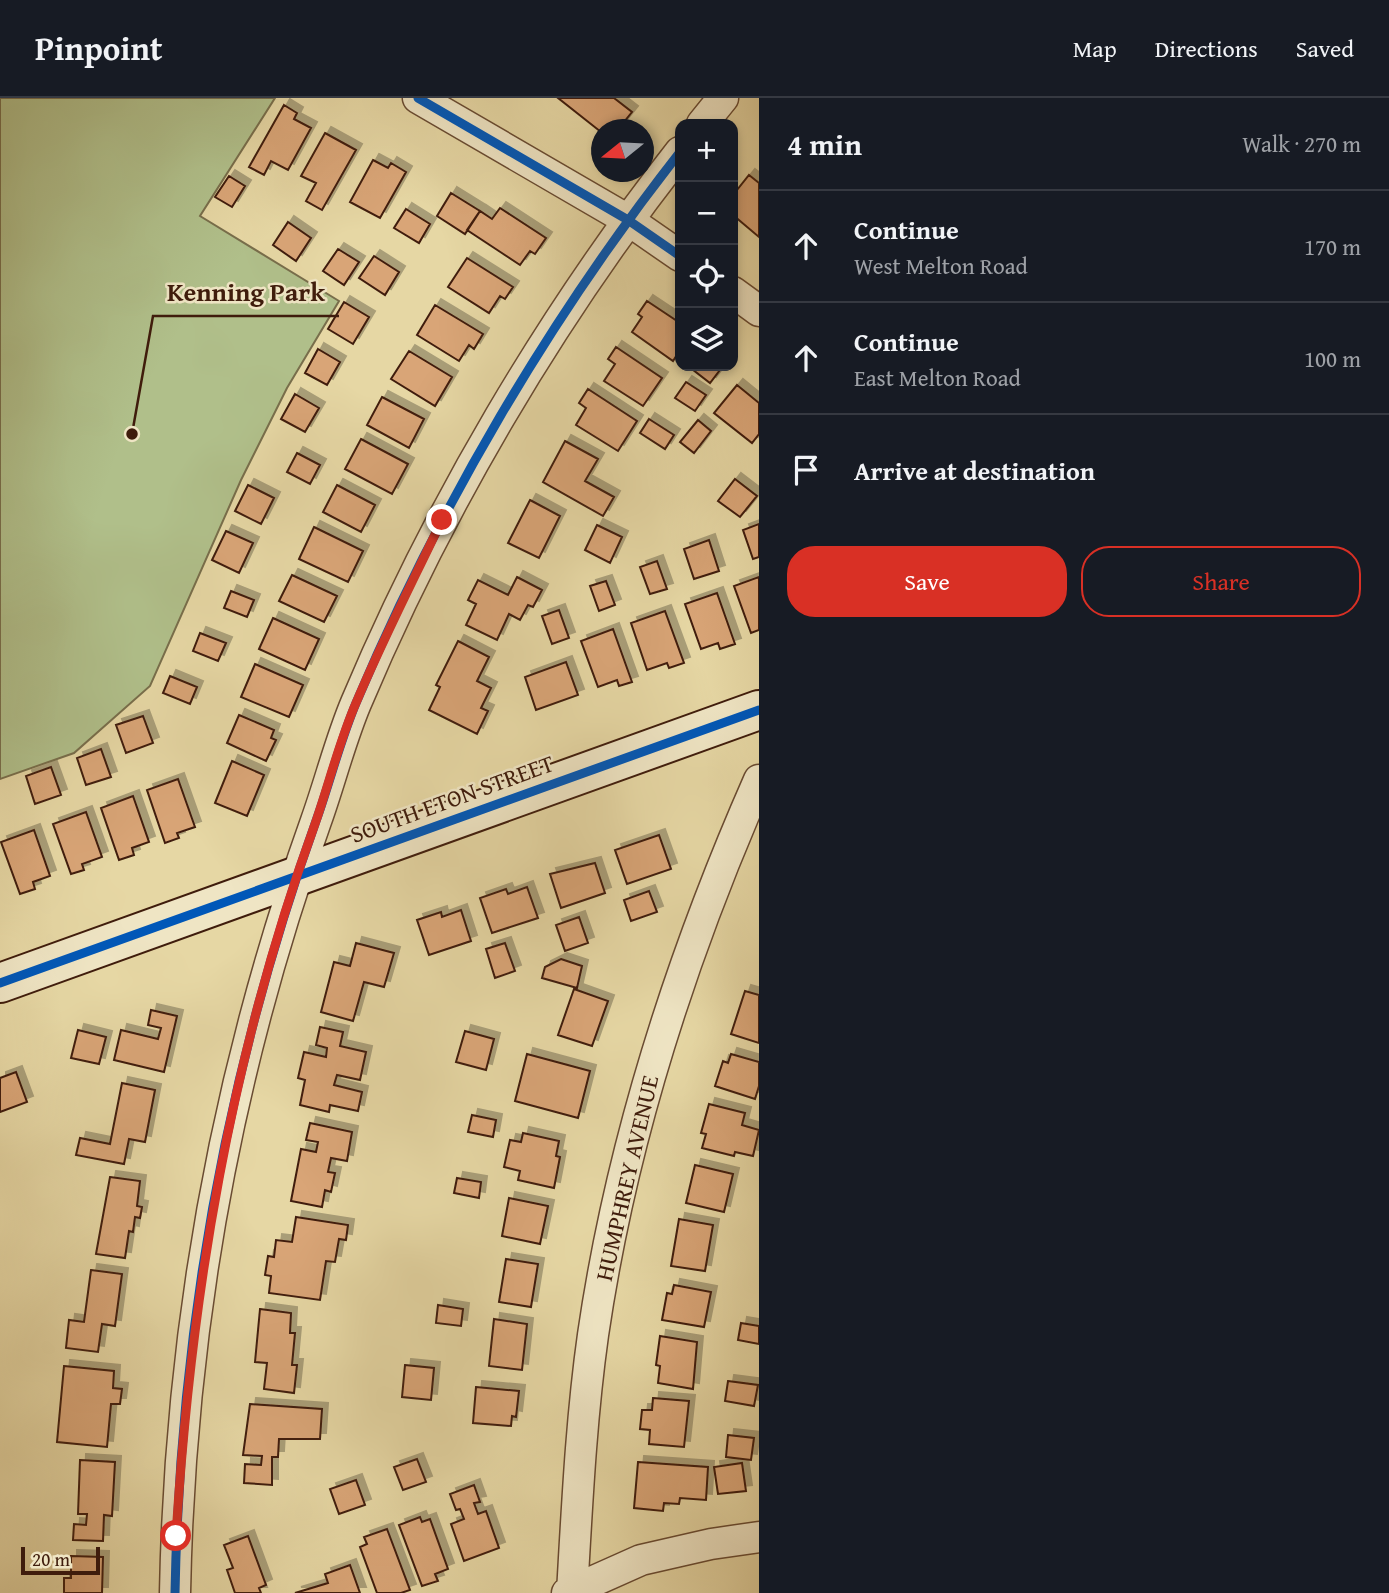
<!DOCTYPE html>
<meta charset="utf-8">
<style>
body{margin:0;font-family:"Gentium Book Plus",serif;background:#242831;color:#f1f3f6}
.controls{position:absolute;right:21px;top:21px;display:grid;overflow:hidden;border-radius:14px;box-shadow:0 4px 10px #0003}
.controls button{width:63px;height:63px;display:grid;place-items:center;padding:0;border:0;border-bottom:2px solid #363941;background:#171b24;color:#f1f3f6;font:35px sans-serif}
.compass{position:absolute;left:591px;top:21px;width:63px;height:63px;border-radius:50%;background:#171b24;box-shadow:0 4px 10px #0003;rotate:252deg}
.scale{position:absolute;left:21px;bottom:18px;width:79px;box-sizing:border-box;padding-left:7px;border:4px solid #3f1c0c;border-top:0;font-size:19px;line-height:24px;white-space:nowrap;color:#3f1c0c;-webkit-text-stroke:5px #efe5c4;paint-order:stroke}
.stop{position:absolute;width:21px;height:21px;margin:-16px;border:5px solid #d93025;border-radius:50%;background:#fff}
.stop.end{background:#d93025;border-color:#fff;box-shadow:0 2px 7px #0008}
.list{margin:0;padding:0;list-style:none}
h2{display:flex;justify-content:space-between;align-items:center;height:91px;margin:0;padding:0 28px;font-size:30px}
h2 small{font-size:23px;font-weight:400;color:#9ea1a6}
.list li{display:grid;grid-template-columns:46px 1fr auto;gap:21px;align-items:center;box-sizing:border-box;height:112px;padding:0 28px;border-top:2px solid #363941}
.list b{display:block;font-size:26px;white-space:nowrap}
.list p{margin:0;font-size:23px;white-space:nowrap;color:#9ea1a6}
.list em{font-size:23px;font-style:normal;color:#9ea1a6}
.actions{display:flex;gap:14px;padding:21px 28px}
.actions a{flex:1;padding:16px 0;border:2px solid #d93025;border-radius:28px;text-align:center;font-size:24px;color:#d93025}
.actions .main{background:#d93025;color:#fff}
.icon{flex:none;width:38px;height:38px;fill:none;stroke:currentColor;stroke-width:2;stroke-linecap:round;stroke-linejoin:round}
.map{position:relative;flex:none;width:759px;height:1495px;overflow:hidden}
header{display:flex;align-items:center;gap:42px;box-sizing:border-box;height:98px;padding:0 35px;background:#171b24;border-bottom:2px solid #363941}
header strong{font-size:33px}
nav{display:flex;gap:38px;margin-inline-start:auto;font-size:24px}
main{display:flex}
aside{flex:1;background:#171b24}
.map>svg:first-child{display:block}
.green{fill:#b0bf8a;stroke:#786e4b;stroke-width:2}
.building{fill:#d9a577;stroke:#3f1c0c;stroke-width:2;filter:url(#shadow)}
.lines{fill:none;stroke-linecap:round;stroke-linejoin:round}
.street-casing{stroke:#694b32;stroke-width:33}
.secondary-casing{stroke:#3f1c0c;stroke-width:42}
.street{stroke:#efe5c4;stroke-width:30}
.secondary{stroke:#efe5c4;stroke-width:38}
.cycleway-casing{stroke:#efe5c4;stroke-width:13}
.cycleway{stroke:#0057b8;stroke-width:9}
.route{stroke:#d93025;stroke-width:9}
.labels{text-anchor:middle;stroke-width:5;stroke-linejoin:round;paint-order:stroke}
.street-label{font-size:24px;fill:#3f1c0c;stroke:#efe5c4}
.leader{fill:none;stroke:#3f1c0c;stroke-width:2.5}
.callout-dot{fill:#3f1c0c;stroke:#efe5c4;stroke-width:2.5}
.callout-label{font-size:26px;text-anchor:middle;font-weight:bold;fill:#3f1c0c;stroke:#efe5c4;stroke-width:5;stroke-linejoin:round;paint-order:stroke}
</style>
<header>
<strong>Pinpoint</strong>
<nav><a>Map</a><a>Directions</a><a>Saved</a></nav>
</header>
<main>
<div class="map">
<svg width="759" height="1495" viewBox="0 0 759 1495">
<defs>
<filter id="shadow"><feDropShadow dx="6" dy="-6" stdDeviation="0" flood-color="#0004"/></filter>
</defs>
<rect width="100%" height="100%" fill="#e6d7a4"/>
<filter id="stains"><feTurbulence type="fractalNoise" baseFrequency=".00286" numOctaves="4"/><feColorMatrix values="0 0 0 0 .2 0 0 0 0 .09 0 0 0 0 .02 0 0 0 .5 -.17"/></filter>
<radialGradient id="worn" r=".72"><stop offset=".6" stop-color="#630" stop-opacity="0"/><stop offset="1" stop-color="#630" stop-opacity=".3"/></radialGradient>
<path class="green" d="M 0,0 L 275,0 L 200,118 L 339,203 L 287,290 L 241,382 L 150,588 L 74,655 L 0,681 Z"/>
<path class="building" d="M 558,0 L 614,0 L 632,14 L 620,29 L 624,32 L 601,32 L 601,34 Z
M 284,7 L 297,15 L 294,21 L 311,30 L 288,72 L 271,63 L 264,77 L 249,69 Z
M 325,35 L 356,52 L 322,112 L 306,103 L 316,85 L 301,78 Z
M 373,62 L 388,70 L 391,65 L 406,74 L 380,120 L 350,104 Z
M 749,77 L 759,85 L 759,139 L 733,117 L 733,97 Z
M 229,78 L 245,88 L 232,109 L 215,99 Z
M 451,95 L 480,113 L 465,136 L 437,118 Z
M 500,110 L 546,140 L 535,156 L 530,153 L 520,167 L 467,132 L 480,113 L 492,121 Z
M 406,111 L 430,126 L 419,145 L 394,130 Z
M 288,124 L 311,140 L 296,163 L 273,147 Z
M 338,151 L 359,164 L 344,187 L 323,173 Z
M 374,158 L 399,174 L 385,197 L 359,180 Z
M 467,160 L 513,189 L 505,201 L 500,198 L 489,215 L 448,189 Z
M 647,203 L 680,225 L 680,252 L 673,263 L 632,234 L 642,219 L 638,216 Z
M 344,204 L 369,219 L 353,246 L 328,231 Z
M 435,207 L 483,236 L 474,251 L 469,247 L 459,263 L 417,237 Z
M 616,249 L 662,280 L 643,308 L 604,283 L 615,266 L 608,261 Z
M 318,251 L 340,264 L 327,287 L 305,275 Z
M 409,253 L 452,279 L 435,308 L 391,281 Z
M 688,268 L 723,268 L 710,285 Z
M 686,284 L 706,297 L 695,313 L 675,300 Z
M 737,287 L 759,305 L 759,336 L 752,345 L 714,315 Z
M 588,291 L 637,323 L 618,353 L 576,327 L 586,310 L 579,305 Z
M 295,296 L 319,310 L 305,334 L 281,321 Z
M 382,299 L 424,321 L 409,350 L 367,327 Z
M 649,321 L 674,337 L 665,351 L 640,335 Z
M 698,322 L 711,333 L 694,355 L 680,344 Z
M 361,341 L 408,366 L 392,396 L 345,371 Z
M 565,343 L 598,361 L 585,383 L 614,399 L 603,418 L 543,384 Z
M 297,355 L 320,367 L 310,386 L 287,374 Z
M 735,381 L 757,398 L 740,419 L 718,403 Z
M 248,387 L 274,400 L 261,426 L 235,413 Z
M 337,387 L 375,407 L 361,434 L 323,414 Z
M 530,402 L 560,418 L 539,460 L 508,445 Z
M 759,426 L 759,459 L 753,461 L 743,432 Z
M 597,427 L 622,439 L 610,465 L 585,452 Z
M 314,429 L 363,453 L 348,484 L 299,461 Z
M 226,433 L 253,445 L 239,475 L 212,462 Z
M 709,442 L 719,473 L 694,481 L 684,451 Z
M 657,463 L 667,491 L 650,496 L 640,469 Z
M 292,477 L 337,498 L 324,524 L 279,503 Z
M 517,479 L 542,492 L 533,509 L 528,507 L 520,522 L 509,516 L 497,542 L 466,527 L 476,506 L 468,502 L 478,482 L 508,497 Z
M 759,479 L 759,532 L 751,535 L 734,488 Z
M 606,483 L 615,507 L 599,513 L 590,488 Z
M 231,493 L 254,502 L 247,519 L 224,510 Z
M 717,495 L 735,546 L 720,551 L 718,545 L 701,551 L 685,506 Z
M 559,512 L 569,540 L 552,546 L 542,518 Z
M 665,513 L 684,565 L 669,570 L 667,565 L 647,572 L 631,525 Z
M 273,520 L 319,541 L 305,572 L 259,551 Z
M 613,531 L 632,584 L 619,588 L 617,582 L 598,589 L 581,543 Z
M 200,535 L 226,545 L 218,563 L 193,553 Z
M 458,543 L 489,559 L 477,583 L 491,590 L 481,610 L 488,613 L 477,636 L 429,612 L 440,589 L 436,587 Z
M 566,564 L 578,597 L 536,612 L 525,579 Z
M 255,566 L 303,587 L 289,619 L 241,599 Z
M 170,578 L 197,589 L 190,606 L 163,595 Z
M 239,617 L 274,632 L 271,640 L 276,642 L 266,663 L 227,645 Z
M 143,618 L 153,645 L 126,655 L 116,627 Z
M 101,651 L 111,679 L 86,687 L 77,660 Z
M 232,663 L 264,677 L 247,718 L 215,705 Z
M 51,669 L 61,697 L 35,706 L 26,678 Z
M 178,681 L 195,729 L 177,735 L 179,740 L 165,745 L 147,692 Z
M 133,698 L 149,744 L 132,750 L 134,757 L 119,762 L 101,710 Z
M 86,714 L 102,759 L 82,766 L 84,772 L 71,776 L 53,726 Z
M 34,732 L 50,778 L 33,784 L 35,791 L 20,796 L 1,744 Z
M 659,737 L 671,771 L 627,786 L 615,752 Z
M 595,765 L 605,795 L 561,810 L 550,776 Z
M 527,789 L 538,820 L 492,835 L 480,800 L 506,791 L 508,796 Z
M 649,793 L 657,814 L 631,823 L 624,802 Z
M 461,812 L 471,843 L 429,857 L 417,822 L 441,814 L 442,819 Z
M 579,819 L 588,845 L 565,853 L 556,827 Z
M 356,845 L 394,855 L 384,889 L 364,884 L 353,923 L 321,914 L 334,864 L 350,868 Z
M 505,845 L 515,873 L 495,880 L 486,851 Z
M 561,861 L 582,868 L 577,890 L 542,880 L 545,869 Z
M 574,891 L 608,903 L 592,948 L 558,937 Z
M 745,893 L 759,897 L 759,945 L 731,936 Z
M 151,912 L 177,918 L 164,974 L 114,962 L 121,932 L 158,941 L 161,930 L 148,927 Z
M 320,929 L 343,934 L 340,948 L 366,954 L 360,982 L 337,977 L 334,987 L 362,994 L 358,1013 L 330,1007 L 329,1014 L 300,1007 L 305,982 L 298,980 L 304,954 L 326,959 L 327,950 L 316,947 Z
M 78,932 L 106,939 L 99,966 L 71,960 Z
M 465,933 L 494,941 L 486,972 L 456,964 Z
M 527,956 L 590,973 L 578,1020 L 515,1003 Z
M 731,956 L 759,964 L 759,988 L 755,1001 L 715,988 L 723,963 L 728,965 Z
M 16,974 L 27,1004 L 0,1014 L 0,980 Z
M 122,985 L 155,992 L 145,1044 L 129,1041 L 124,1066 L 76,1057 L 80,1040 L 110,1046 Z
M 709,1006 L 745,1015 L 742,1027 L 759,1032 L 753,1058 L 735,1054 L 734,1058 L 702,1050 L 706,1036 L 701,1035 Z
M 472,1017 L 496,1022 L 493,1039 L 468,1034 Z
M 310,1025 L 352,1034 L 347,1063 L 331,1060 L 328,1074 L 335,1075 L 331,1094 L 325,1092 L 322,1109 L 291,1103 L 301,1051 L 316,1054 L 318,1044 L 306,1042 Z
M 523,1035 L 559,1043 L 556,1058 L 560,1059 L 554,1090 L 518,1082 L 520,1073 L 504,1069 L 510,1042 L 521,1044 Z
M 695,1067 L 733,1076 L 724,1114 L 686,1105 Z
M 110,1079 L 140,1083 L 137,1108 L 142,1109 L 140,1120 L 135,1119 L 133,1134 L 129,1133 L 125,1160 L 96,1156 Z
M 457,1080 L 481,1084 L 479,1100 L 454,1095 Z
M 509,1100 L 548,1108 L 540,1146 L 502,1138 Z
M 296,1119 L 348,1127 L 346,1142 L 339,1141 L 335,1164 L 326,1163 L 320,1202 L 269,1195 L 271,1178 L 265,1177 L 268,1158 L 274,1159 L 276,1142 L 292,1144 Z
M 679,1121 L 713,1127 L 705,1173 L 671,1168 Z
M 506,1161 L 538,1166 L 531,1209 L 499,1204 Z
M 91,1172 L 122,1176 L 115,1228 L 102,1226 L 98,1254 L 66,1250 L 69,1222 L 84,1224 Z
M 674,1187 L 711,1194 L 704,1229 L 662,1222 L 667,1195 L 672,1196 Z
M 438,1207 L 463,1211 L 461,1228 L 436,1225 Z
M 260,1211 L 291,1215 L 290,1235 L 295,1235 L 292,1267 L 297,1267 L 294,1295 L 264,1291 L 267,1265 L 255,1264 Z
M 494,1221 L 527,1226 L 522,1272 L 489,1268 Z
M 741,1225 L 759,1228 L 759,1246 L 738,1242 Z
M 660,1238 L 697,1244 L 693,1291 L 658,1285 L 660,1268 L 656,1267 Z
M 405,1267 L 434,1270 L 431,1302 L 402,1299 Z
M 64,1268 L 114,1273 L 113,1290 L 122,1291 L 120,1306 L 111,1306 L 107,1349 L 57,1344 Z
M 728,1283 L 758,1287 L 754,1308 L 725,1303 Z
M 476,1289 L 519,1293 L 516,1319 L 512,1318 L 511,1328 L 473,1325 Z
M 653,1300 L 689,1303 L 684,1349 L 649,1346 L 650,1332 L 640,1331 L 642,1312 L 652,1312 Z
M 250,1306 L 322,1311 L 320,1341 L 279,1341 L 278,1359 L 272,1359 L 272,1387 L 244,1385 L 245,1366 L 261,1367 L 262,1358 L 243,1357 Z
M 728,1337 L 754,1340 L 751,1362 L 726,1359 Z
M 417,1361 L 426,1384 L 403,1392 L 394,1369 Z
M 80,1362 L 115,1364 L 112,1418 L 104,1417 L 103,1443 L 73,1442 L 74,1426 L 86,1427 L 87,1416 L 78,1416 Z
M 638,1364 L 708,1369 L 706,1402 L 680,1400 L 679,1406 L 664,1405 L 663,1413 L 634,1410 Z
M 742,1365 L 746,1393 L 718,1396 L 714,1369 Z
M 356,1382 L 365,1407 L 339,1416 L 330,1391 Z
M 474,1387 L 480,1404 L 474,1405 L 478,1416 L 486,1413 L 499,1450 L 464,1463 L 451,1426 L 464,1421 L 460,1411 L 456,1412 L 450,1396 Z
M 420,1419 L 422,1424 L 430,1421 L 448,1471 L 435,1476 L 438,1483 L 422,1488 L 399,1427 Z
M 387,1431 L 410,1492 L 401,1495 L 377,1495 L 360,1449 L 367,1446 L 364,1439 Z
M 248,1438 L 266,1487 L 259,1490 L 261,1495 L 235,1495 L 227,1472 L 233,1470 L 224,1447 Z
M 71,1458 L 103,1459 L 102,1495 L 64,1495 L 64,1480 L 71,1480 Z
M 350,1467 L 360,1495 L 295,1495 L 328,1485 L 325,1476 Z"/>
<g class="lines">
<g class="street-casing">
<path id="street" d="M 418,0 L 628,122 L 680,158
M 702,26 L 723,0
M 733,194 L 759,213
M 175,1495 C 180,1230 227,972 316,723 C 330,684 340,643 356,605 C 438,410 550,220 680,54
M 567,1495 L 641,1462 L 711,1446 L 759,1439
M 572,1495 C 577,1409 581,1322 593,1237 C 621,1045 681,859 759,682"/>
</g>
<g class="secondary-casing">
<path id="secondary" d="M 0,885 L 759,612"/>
</g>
<use href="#street" class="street"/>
<use href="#secondary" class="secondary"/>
<g class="cycleway-casing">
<path id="cycleway" d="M 418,0 L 628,122 L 680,158
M 0,885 L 759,612
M 175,1495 C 180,1230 227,972 316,723 C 330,684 340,643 356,605 C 438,410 550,220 680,54"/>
</g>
<use href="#cycleway" class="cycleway"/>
</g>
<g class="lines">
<path class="route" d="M 176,1438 C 191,1194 231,957 315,726 C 329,686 339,644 356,605 C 382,543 413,483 442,422"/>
</g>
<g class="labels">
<g class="street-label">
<text transform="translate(452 701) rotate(-20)" y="8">SOUTH ETON STREET</text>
<text transform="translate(627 1080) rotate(-77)" y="8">HUMPHREY AVENUE</text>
</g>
</g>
<path class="leader" d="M132 336L153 218H339"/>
<circle class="callout-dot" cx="132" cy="336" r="7"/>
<g class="callout-label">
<text x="246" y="203">Kenning Park</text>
</g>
<rect width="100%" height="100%" filter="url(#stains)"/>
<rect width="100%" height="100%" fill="url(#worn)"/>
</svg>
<div class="controls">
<button>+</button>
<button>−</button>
<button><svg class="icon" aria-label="locate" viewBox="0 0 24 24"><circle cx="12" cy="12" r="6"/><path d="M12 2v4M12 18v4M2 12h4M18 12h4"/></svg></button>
<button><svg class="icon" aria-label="layers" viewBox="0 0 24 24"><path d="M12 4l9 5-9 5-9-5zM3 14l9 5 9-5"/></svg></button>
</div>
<svg class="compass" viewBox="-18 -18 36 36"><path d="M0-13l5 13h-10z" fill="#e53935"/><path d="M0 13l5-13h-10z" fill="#9ea1a6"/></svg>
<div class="scale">20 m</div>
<div class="stop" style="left:176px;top:1438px"></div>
<div class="stop end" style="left:442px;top:422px"></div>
</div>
<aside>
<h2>4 min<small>Walk · 270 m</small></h2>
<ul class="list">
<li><svg class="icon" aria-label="ahead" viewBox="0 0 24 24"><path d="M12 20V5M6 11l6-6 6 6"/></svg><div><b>Continue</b><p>West Melton Road</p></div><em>170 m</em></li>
<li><svg class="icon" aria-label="ahead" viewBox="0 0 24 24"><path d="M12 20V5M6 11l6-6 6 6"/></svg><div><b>Continue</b><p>East Melton Road</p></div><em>100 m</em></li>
<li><svg class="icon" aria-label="arrive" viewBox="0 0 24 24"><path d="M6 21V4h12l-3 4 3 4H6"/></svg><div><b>Arrive at destination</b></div></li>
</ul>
<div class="actions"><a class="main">Save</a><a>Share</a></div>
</aside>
</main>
